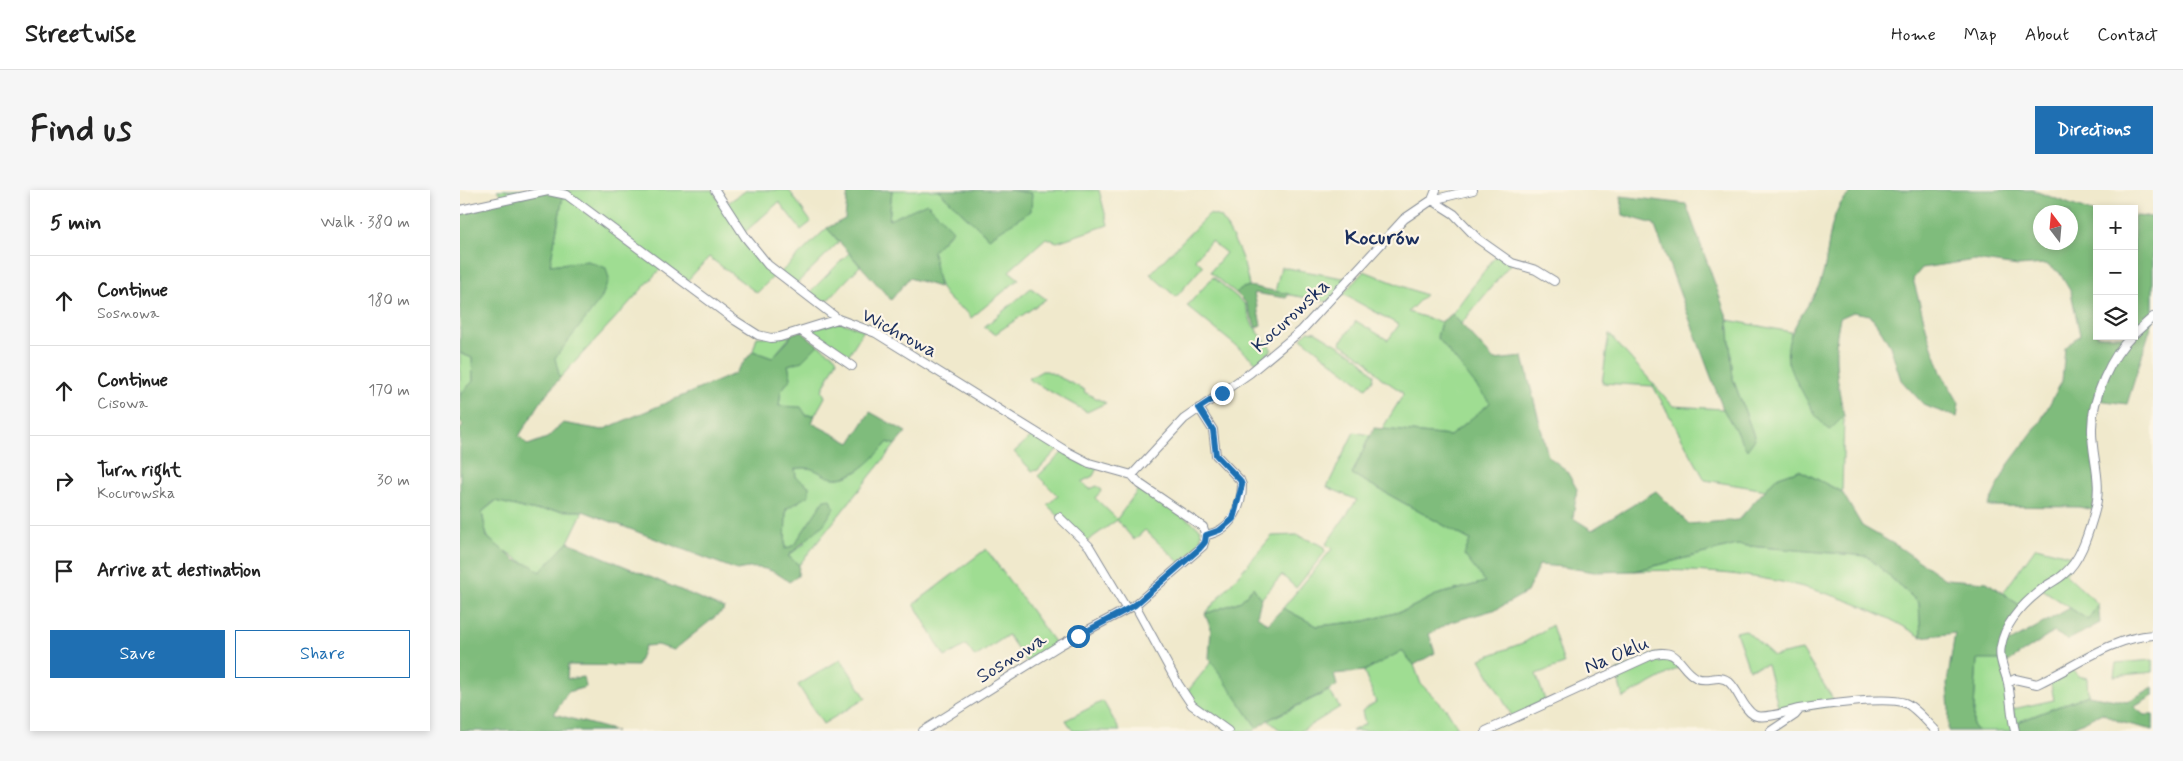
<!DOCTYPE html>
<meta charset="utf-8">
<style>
body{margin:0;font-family:Mynerve,sans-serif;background:#f6f6f6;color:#222}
.controls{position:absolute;right:15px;top:15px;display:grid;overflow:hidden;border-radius:0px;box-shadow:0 2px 8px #0003}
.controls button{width:45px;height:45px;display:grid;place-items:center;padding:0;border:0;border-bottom:1px solid #e0e0e0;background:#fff;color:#222;font:25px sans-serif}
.compass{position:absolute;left:1573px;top:15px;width:45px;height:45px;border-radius:50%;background:#fff;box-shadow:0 2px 8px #0003;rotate:344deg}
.stop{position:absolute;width:15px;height:15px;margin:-11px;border:4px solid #1f6fb2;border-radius:50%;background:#fff}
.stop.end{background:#1f6fb2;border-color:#fff;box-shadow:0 1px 5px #0008}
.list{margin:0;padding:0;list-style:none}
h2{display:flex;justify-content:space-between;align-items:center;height:65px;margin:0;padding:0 20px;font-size:21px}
h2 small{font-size:16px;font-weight:400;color:#767676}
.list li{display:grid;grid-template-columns:32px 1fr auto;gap:15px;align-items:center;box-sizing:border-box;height:90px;padding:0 20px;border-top:1px solid #e0e0e0}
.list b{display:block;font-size:19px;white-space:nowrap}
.list p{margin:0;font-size:16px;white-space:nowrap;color:#767676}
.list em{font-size:16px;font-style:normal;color:#767676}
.actions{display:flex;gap:10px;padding:15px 20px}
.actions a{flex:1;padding:11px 0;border:1px solid #1f6fb2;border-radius:0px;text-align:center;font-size:18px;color:#1f6fb2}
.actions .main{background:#1f6fb2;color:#fff}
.icon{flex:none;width:28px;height:28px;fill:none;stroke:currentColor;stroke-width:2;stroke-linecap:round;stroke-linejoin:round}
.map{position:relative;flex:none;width:1693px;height:541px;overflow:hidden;border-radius:0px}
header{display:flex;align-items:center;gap:30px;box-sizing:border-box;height:70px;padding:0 25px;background:#fff;border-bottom:1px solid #e0e0e0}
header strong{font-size:24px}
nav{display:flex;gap:28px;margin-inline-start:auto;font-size:18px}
.intro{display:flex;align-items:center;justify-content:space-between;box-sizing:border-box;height:120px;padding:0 30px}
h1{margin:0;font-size:35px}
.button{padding:12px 22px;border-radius:0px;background:#1f6fb2;color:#fff;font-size:18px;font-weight:700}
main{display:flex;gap:30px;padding:0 30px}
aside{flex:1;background:#fff;border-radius:0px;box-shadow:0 2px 8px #0003}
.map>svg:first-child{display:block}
.green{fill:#9fdd92;stroke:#5d8678}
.forest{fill:#7fbc7c;stroke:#4d766d;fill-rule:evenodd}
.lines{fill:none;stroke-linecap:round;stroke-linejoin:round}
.minor-casing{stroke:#868c95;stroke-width:10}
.minor{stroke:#fff;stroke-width:8}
.route{stroke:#1f6fb2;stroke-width:6}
.labels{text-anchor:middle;stroke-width:4.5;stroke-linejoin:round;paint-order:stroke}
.street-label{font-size:20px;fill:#1b2f5e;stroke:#fcf5e5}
.neighbourhood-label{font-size:21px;font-weight:bold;fill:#1b2f5e;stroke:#fcf5e5}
</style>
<header>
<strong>Streetwise</strong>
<nav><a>Home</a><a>Map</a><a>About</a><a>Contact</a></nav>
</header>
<div class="intro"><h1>Find us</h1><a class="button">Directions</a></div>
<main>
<aside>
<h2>5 min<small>Walk · 380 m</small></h2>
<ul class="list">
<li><svg class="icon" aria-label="ahead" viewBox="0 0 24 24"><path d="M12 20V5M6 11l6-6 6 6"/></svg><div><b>Continue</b><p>Sosnowa</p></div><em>180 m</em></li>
<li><svg class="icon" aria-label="ahead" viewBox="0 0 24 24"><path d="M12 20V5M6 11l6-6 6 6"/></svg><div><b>Continue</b><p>Cisowa</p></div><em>170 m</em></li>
<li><svg class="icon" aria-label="right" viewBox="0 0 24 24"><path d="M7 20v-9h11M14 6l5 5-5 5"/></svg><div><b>Turn right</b><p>Kocurowska</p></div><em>30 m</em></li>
<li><svg class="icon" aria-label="arrive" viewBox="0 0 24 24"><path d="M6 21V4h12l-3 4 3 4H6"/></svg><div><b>Arrive at destination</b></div></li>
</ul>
<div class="actions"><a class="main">Save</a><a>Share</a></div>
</aside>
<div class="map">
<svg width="1693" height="541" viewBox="0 0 1693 541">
<rect width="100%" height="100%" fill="#fcf5e5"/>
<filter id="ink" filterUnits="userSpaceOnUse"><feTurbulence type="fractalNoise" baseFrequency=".02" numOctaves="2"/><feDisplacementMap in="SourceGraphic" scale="10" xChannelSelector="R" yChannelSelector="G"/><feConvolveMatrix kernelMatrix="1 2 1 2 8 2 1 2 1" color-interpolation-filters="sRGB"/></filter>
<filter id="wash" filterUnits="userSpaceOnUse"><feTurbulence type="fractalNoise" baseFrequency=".0096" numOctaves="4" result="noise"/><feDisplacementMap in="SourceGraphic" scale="20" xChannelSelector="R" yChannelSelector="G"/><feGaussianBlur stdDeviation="1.12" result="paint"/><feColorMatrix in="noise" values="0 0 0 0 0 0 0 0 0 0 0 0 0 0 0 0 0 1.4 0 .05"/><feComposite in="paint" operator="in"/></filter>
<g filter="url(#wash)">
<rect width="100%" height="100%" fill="#f0e9cc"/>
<path class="green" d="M 37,0 L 252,0 L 283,48 L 315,85 L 297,103 L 249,67 L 227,91 L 205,74 L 100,188 L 94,168 L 105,154 L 128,71 L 90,75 L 103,6 L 34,12 L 41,5 Z
M 287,0 L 329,0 L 351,32 L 341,40 L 319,12 L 285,42 L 266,14 Z
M 432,0 L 478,0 L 529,48 L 572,3 L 548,0 L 639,0 L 648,35 L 597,52 L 586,48 L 549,81 L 559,89 L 511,128 C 507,120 503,120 496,115 C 476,100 477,85 473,61 L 493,40 L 429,30 Z
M 749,24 L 761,27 C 776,53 784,67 789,96 L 780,99 L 776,103 L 750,82 L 766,63 L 751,51 L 735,69 L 743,76 L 716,107 L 690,84 Z
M 367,38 L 379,52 L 335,95 L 320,83 Z
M 389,63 L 400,76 L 364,114 L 348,104 Z
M 1037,64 L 1051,73 L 1001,134 L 992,124 Z
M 821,77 L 889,89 L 868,112 L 815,102 Z
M 904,81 L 965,105 L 948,122 L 981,132 L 977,147 L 1031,213 L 990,246 L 922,239 L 943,205 L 942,202 L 920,187 L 906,170 L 880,153 L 896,131 L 928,150 L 939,135 L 883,104 Z
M 753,87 L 785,114 L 792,134 L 812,160 L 797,173 L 727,116 Z
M 571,98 L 586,109 L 535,144 L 524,137 Z
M 1268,130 L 1331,142 L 1328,173 L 1370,240 L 1384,226 L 1382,302 L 1339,280 L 1316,288 L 1306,300 L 1245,290 L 1193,196 L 1142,193 L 1149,144 L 1213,216 L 1263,219 L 1287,259 L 1295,249 L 1273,189 Z
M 379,132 L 404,140 L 386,169 L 351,144 L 351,140 Z
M 848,141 L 856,142 L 899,168 L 914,185 L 913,190 L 906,198 L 841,148 Z
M 331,146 L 312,168 L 293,161 L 297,147 Z
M 358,155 L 375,166 L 377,170 L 362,200 L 365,207 L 355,225 L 346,225 L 319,216 L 321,201 L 331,188 L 328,175 L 342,171 Z
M 0,163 L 12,168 L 13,191 L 0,205 Z
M 582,181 L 587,181 L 625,200 L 624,202 L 646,213 L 627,222 L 568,189 Z
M 894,242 L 910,245 L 892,284 L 1010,350 L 1025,392 L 976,405 L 946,420 L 905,431 L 857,436 L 823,418 L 872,359 L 866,354 L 897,310 L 867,297 Z
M 574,244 L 598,259 L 578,280 L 572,281 L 554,262 Z
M 428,252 L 435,255 L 339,375 L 328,366 L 345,353 L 350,331 L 334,355 L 325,359 L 326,319 L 339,312 L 335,279 C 356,274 357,285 375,288 C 395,290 416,265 428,252 Z
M 603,262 L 637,278 L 633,286 L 621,292 L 630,299 L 637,296 L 642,300 L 635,308 L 657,329 L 680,297 L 740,338 C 745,355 731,362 720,373 L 685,340 L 674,350 L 657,330 L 626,352 L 587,315 L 598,306 L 578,286 Z
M 36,311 L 71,320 L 123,321 L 108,352 L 80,383 C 69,373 33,359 27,345 C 24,338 24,329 22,322 Z
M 837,345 L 863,356 L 865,362 L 836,398 L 822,385 L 801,409 L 793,397 L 781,411 L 745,424 L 812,346 Z
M 1277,355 L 1407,366 L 1459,413 L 1461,447 C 1377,393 1272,377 1174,381 Z
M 1576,357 L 1616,367 L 1605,384 L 1638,414 L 1628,430 L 1582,399 L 1562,417 L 1543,403 Z
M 526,359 L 597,456 L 568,474 L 548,445 L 515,467 L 506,455 L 485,467 L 454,414 Z
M 1092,435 L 1104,474 L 1076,484 L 1086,513 L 1053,528 L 1020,469 L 1065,452 Z
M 1285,440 L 1314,466 L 1342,460 L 1377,515 L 1320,523 L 1307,474 L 1289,479 L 1276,442 Z
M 942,461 L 954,475 L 961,494 L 987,520 L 1000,541 L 892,541 L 905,534 L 902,521 L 916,512 L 904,481 Z
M 1201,462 L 1224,475 L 1163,508 L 1156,481 Z
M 381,469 L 406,508 L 363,534 L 338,495 Z
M 1517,469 L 1541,470 L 1555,541 L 1518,541 L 1513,535 Z
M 1693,470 L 1693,482 L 1654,486 L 1656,473 Z
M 752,471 L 797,538 L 794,541 L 769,541 L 739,519 L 727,502 Z
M 1611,477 L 1618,486 L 1627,488 L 1628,505 L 1555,533 L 1553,519 L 1594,510 L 1590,490 Z
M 869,501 L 880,517 L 841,541 L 821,541 L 808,530 Z
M 643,511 L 660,541 L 613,541 L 606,530 Z"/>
<path class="forest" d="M 388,0 L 432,0 L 429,30 L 467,13 L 493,40 L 473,61 L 479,97 L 449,88 L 431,110 L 367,38 L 385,29 Z
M 478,0 L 548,0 L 572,3 L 571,21 L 529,48 Z
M 1395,0 L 1572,0 L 1637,24 L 1637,146 L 1674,146 L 1674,26 L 1693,27 L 1693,130 L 1667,214 L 1638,210 L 1632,237 L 1637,273 L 1633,320 L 1619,317 L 1528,316 L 1548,275 L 1580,232 L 1602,191 L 1605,158 L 1620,145 L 1611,102 L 1599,82 L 1585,74 L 1558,76 L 1515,70 L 1462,78 L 1453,89 L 1469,148 L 1481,182 L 1499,213 L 1497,227 L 1465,216 L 1441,190 L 1430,156 L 1422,142 L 1410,125 L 1393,122 L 1380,128 C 1372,161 1377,193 1384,226 L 1370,240 C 1365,236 1360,231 1356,226 C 1351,218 1330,181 1328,172 C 1323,140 1349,120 1360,93 C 1372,64 1364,18 1395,0 ZM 1580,22 L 1610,22 L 1610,52 L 1580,52 Z
M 88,1 L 103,6 L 90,75 L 128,71 L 146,78 L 149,89 L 141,109 L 95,168 L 100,188 L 84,207 L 59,246 L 68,255 L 87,248 L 103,233 L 142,240 L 274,184 L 293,161 L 312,168 L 329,150 L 331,144 L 341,141 L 358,155 L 342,171 L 328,175 L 331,188 L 321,201 L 319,216 L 341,217 L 346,225 L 355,225 L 352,233 L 390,253 L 410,222 L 446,242 L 435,255 L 428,252 C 416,266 397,288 376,288 C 360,288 358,274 335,279 L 336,287 L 349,296 L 349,305 L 326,319 L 325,359 L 334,355 L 364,310 L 371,309 L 374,318 L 364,334 L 328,366 L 339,375 L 338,386 L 329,392 C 312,378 299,375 277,380 L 123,321 L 71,320 L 35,311 L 22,322 L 27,347 L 55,370 L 71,375 L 80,382 L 108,352 L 265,419 L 214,460 L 197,455 L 185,456 L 177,476 L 108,475 L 107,489 L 124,487 L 126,497 L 108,502 L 94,524 L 156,541 L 0,541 L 0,240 L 3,236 L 0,230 L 0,205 L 13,191 L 12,168 L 0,163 L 0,20 Z
M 1161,6 L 1226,14 L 1268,130 L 1273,189 L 1295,249 L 1287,260 L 1263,219 L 1194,34 L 1163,25 Z
M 789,96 L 829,104 L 826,108 L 794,103 L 801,135 L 796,138 L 786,113 L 776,103 L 780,99 Z
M 992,124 L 1034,170 L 1063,167 L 1088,266 L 1106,280 L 1117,299 L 1113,328 L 1132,340 L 1196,301 L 1229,334 L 1278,330 L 1316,288 L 1339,280 L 1382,302 L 1402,336 L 1439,357 L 1485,389 L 1527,392 L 1562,417 L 1541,457 L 1610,418 L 1628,430 L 1638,414 L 1640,433 L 1608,450 L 1594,442 L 1542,476 L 1541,470 L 1517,470 L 1513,535 L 1518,541 L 1488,541 L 1489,519 L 1487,493 L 1495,443 L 1461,447 L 1459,413 L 1407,366 L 1277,355 L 1174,381 L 1134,382 L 1103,377 L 1079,375 L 1067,402 L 1037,419 L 991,432 L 969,444 L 975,463 L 954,475 L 942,461 L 904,481 L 874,484 L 877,496 L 808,530 L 797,538 L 749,468 L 751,439 L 745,424 L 781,411 L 793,397 L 801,409 L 797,426 L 808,434 L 823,418 L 857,436 L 905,431 L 946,420 L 976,405 L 1025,392 L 1004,365 L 1010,350 L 892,284 L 914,238 L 990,246 L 1030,213 L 977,147 L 981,132 Z
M 1693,497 L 1693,506 L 1674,517 L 1684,525 L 1693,525 L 1693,540 L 1660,532 L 1642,523 L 1605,541 L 1555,541 L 1553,534 L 1628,505 L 1667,512 Z"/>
</g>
<g filter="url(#ink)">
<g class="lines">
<g class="minor-casing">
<path id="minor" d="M 255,0 L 286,48 L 308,75 L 378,129
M 972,10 L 994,24 L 1018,49 L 1052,73 L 1076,80 L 1094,91
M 972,10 L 976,0
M 0,20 L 88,1 L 107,5 L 276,131 L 298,145 L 311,148 L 320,147 L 378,129 L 416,143 L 606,261 L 629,273 L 672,285 L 680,294 L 743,337 L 746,346 L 743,356 L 675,415 L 600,455 L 463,541
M 341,141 L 392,176
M 1674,144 L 1693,127
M 739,218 L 753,240 L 756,265 L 780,290 L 782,295 C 782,319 770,341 746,345
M 672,285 L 724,229 L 790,183 L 842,140 L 944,29 L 972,10 L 1013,0
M 599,327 L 629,356 L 666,418
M 675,415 L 718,494 L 732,515 L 768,541
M 1548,493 L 1555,489 L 1577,494 C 1615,477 1650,448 1693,445
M 1026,541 L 1194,464 C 1221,458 1218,478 1237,488 C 1247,493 1260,483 1269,492 C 1279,501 1283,519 1294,525 C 1303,530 1329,521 1339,519 C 1361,515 1426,506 1445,513 C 1454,516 1469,534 1476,541
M 1311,541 L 1335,525 L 1340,519
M 1555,541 C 1551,525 1551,509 1548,493 C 1545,480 1538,469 1541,456 C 1545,433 1564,413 1582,399 C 1589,393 1598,390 1604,384 C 1621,370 1628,344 1634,324 C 1644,291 1631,268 1632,238 C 1632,208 1651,166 1672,146"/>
</g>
<use href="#minor" class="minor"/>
</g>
</g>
<g class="lines" filter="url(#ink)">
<path class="route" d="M 618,446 L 675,415 L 739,359 L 745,352 L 746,345 L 760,340 L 773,329 L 782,295 L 780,290 L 756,265 L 753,240 L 739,218 L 762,203"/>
</g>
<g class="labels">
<g class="street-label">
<text transform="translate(830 125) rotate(-43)" y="7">Kocurowska</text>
<text transform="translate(440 142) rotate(28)" y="7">Wichrowa</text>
<text transform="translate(1156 464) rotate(-23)" y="7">Na Oklu</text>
<text transform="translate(551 467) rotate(-32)" y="7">Sosnowa</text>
</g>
<g class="neighbourhood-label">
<text x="922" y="54">Kocurów</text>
</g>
</g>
</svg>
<div class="controls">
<button>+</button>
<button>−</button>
<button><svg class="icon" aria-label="layers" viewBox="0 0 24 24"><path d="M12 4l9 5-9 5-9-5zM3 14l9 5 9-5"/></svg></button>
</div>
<svg class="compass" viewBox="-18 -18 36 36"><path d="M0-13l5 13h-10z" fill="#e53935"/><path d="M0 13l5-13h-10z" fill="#767676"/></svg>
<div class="stop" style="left:618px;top:446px"></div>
<div class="stop end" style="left:762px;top:203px"></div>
</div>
</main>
